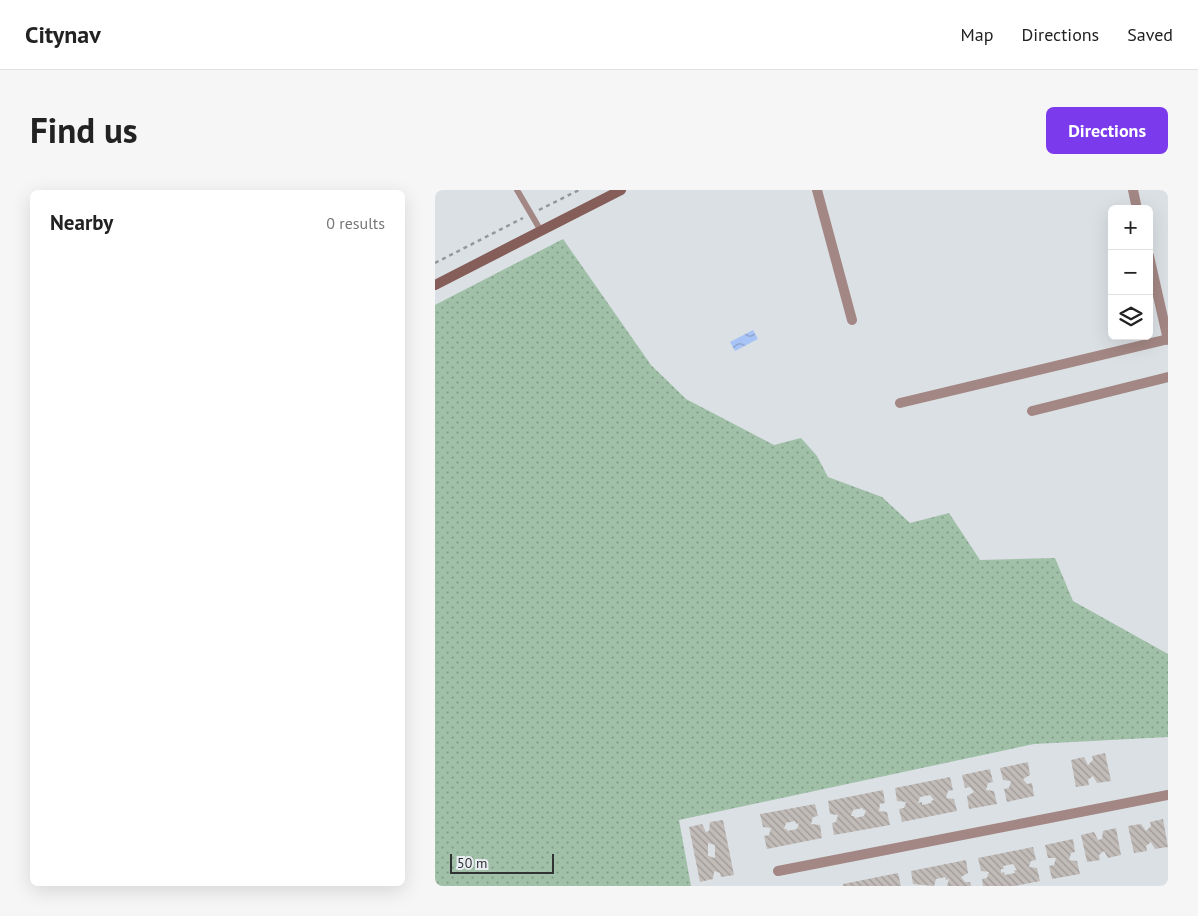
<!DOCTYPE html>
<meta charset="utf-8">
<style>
body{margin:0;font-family:"PT Sans",sans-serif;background:#f6f6f6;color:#222}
.controls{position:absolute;right:15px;top:15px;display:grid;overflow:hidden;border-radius:8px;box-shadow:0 5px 20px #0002}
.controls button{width:45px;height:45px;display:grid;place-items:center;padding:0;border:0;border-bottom:1px solid #e0e0e0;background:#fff;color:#222;font:25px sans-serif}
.scale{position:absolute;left:15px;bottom:12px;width:104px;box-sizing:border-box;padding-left:5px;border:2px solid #303234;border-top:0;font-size:14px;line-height:18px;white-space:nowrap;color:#303234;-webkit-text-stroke:4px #e8edf1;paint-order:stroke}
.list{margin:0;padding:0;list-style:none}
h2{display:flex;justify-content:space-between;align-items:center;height:65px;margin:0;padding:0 20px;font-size:21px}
h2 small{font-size:16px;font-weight:400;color:#767676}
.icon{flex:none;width:28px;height:28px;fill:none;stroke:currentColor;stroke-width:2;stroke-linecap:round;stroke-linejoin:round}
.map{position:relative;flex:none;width:733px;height:696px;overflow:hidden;border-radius:8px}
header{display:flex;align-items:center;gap:30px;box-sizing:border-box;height:70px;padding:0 25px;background:#fff;border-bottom:1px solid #e0e0e0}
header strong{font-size:24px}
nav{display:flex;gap:28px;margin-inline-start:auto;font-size:18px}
.intro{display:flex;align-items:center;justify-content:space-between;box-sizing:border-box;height:120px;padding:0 30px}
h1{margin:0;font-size:35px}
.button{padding:12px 22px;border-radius:8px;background:#7c3aed;color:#fff;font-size:18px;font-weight:700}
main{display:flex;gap:30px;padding:0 30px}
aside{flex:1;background:#fff;border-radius:8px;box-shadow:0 5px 20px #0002}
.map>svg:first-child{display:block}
.grass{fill:url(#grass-dots)}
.water{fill:url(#water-waves)}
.building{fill:url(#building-back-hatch);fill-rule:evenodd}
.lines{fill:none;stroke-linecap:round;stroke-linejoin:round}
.path{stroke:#94989b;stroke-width:2.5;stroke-dasharray:4 4;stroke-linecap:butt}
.service{stroke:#a38784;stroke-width:6}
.minor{stroke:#a38784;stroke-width:10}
.secondary{stroke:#855d59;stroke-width:10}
</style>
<header>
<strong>Citynav</strong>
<nav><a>Map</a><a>Directions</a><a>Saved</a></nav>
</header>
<div class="intro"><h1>Find us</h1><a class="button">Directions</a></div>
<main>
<aside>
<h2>Nearby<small>0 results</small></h2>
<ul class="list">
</ul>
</aside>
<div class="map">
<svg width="733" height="696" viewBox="0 0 733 696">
<defs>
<pattern id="grass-dots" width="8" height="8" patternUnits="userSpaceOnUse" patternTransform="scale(1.25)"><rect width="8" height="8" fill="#a0c0a8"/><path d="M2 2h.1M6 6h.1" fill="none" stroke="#839d8a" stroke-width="1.8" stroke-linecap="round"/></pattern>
<pattern id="water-waves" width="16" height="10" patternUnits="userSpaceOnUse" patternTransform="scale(1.25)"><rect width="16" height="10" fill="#a8c4f6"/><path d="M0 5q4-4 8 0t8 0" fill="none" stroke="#89a0c8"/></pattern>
<pattern id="building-back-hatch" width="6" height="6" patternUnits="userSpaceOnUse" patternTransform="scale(1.25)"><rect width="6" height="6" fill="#c2bcb9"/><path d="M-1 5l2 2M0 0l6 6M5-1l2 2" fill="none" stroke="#9e9997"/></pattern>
</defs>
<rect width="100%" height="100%" fill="#dbe0e4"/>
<path class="grass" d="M 128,49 L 216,175 L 251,209 L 339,255 L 366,248 L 382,266 L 393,287 L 447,307 L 475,333 L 514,323 L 545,370 L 620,368 L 638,411 L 733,464 L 733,547 L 599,554 L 244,630 L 256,696 L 0,696 L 0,115 Z"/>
<path class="water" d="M 318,140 L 323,149 L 300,161 L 295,152 Z"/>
<path class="building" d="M 670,563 L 676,591 L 662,593 L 658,586 L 653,590 L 654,595 L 641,597 L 636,570 L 649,567 L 653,575 L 658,570 L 657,566 Z
M 593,572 L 595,585 L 588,589 L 592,594 L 597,593 L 599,606 L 572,612 L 569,599 L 574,598 L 576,591 L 568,590 L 565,578 Z
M 555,579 L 558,592 L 553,593 L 551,600 L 559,601 L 562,614 L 534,619 L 532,606 L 539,602 L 535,597 L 530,598 L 527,585 Z
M 515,587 L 518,600 L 513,601 L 511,608 L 519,609 L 522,621 L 467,632 L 464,619 L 469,618 L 471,612 L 462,611 L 460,598 ZM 495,605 L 499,610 L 496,611 L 496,613 L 487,615 L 487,612 L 483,613 L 485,607 Z
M 448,600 L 450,613 L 445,614 L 444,621 L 452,622 L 455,635 L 399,645 L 397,633 L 401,632 L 403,625 L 395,624 L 393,611 ZM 428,618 L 428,620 L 431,620 L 429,626 L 420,628 L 419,626 L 416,626 L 418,620 Z
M 380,614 L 383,626 L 378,627 L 376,634 L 385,635 L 387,648 L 332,659 L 329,646 L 334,645 L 336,638 L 328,637 L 325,624 ZM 360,631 L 361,634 L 364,633 L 362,639 L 352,641 L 352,639 L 349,639 L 351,633 Z
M 728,629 L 733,657 L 720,659 L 716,652 L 711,656 L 712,661 L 699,663 L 693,636 L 706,634 L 711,641 L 716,636 L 715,632 Z
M 288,630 L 299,685 L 286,687 L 285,683 L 279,681 L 278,689 L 265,692 L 254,637 L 267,634 L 271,642 L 274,641 L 275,632 ZM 273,653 L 280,655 L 280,668 L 273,666 Z
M 681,638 L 686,665 L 673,668 L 669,661 L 664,665 L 665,670 L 652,672 L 646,645 L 659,642 L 663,650 L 667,649 L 668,641 Z
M 638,649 L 640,662 L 636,663 L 634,670 L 642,671 L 645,684 L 617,689 L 614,676 L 619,675 L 621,668 L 613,668 L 610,655 Z
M 598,657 L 601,670 L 596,671 L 594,677 L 602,678 L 605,691 L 580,696 L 548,696 L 547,689 L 552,688 L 554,682 L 546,681 L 543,668 ZM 578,674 L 582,680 L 579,680 L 580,683 L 570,685 L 569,682 L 566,683 L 566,679 L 569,679 L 568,676 Z
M 531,670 L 533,683 L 526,687 L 530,692 L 535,692 L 536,696 L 512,696 L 514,689 L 511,690 L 510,687 L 501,689 L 499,696 L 478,694 L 476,681 Z
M 463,683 L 466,696 L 408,696 L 408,694 Z"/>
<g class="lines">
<path class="path" d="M 104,20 L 144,0
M 0,73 L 88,28"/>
<path class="service" d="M 82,0 L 106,41"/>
<path class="minor" d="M 382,0 L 417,130
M 698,0 L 702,19
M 714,66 L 733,150
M 465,213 L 733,149
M 597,221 L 733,187
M 343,681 L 733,605"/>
<path class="secondary" d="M 0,95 L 186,0"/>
</g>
</svg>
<div class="controls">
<button>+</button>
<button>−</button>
<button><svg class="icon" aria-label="layers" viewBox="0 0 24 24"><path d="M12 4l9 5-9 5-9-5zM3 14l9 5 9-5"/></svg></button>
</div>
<div class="scale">50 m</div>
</div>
</main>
